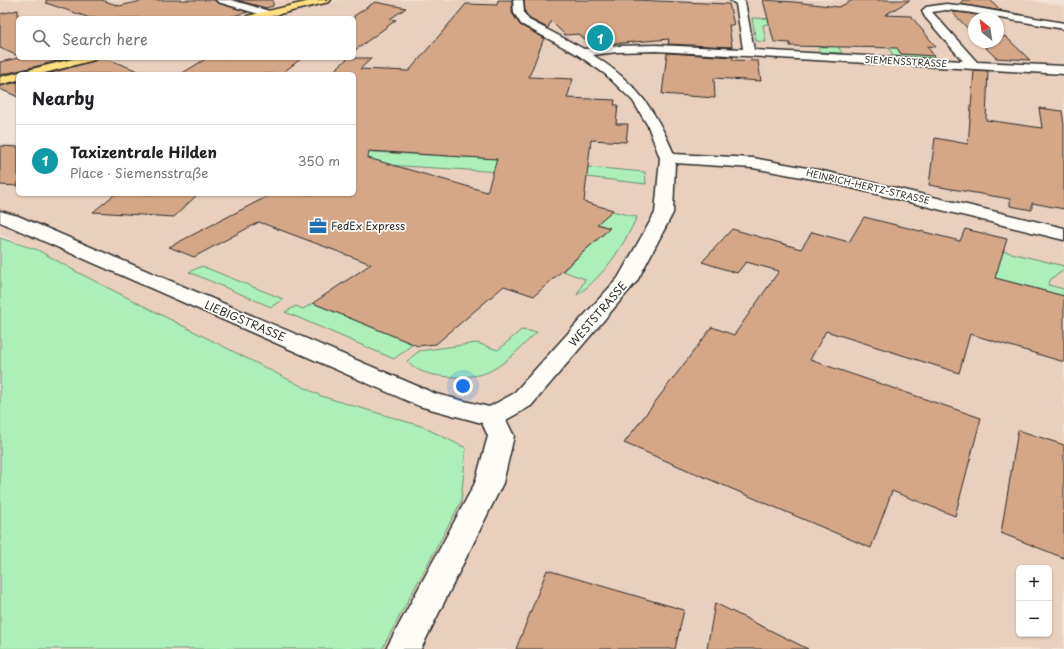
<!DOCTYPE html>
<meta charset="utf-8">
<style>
body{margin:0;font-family:"Playpen Sans",sans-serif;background:#f6f6f6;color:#202124}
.controls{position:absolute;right:12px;bottom:12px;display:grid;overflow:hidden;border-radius:6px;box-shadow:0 1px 3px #0004}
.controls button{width:36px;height:36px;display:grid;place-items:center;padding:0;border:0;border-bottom:1px solid #e0e0e0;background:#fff;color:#202124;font:20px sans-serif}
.compass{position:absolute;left:968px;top:12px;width:36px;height:36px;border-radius:50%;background:#fff;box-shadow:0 1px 3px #0004;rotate:330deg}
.you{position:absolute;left:463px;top:386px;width:14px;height:14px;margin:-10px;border:3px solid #fff;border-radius:50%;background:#1a73e8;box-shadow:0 0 0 6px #1a73e833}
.badge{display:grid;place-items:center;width:26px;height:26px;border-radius:50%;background:#2563eb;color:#fff;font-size:13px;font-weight:700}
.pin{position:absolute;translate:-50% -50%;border:2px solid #fff;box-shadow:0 1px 4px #0006}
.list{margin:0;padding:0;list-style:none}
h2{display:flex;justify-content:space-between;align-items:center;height:52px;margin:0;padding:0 16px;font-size:17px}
h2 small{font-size:13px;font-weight:400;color:#757577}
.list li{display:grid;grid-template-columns:26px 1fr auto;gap:12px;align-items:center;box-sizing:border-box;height:72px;padding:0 16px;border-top:1px solid #e0e0e0}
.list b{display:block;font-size:15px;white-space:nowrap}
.list p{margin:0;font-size:13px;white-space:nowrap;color:#757577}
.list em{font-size:13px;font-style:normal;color:#757577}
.icon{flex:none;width:22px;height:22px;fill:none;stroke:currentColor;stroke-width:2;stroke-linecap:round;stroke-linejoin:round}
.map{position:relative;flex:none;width:1064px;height:649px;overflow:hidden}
.search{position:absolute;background:#fff;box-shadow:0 1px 3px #0004;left:16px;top:16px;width:340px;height:44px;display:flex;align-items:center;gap:10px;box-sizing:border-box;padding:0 14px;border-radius:6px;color:#757577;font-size:15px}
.panel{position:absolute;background:#fff;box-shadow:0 1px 3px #0004;left:16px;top:72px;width:340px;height:124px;border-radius:6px}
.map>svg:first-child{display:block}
.built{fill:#e9d0be;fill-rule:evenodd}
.green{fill:#acefb8;stroke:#6c8d72}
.building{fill:#d5a787;stroke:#2b2b2b;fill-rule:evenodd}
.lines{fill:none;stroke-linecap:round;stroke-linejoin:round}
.street-casing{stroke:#2b2b2b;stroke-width:3}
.primary-casing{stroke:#2b2b2b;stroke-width:3}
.street{fill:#fdfcf7;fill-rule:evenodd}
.primary{fill:#ffdf80;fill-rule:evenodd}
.labels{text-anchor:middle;stroke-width:3.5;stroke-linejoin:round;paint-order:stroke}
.far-street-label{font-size:9px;fill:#2b2b2b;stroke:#fdfcf7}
.poi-label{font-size:11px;fill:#2b2b2b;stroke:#fdfcf7;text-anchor:start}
.street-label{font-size:11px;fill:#2b2b2b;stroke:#fdfcf7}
</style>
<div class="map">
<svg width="1064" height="649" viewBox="0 0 1064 649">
<rect width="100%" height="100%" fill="#f1e2d5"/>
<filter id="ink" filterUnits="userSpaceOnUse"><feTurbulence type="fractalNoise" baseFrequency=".025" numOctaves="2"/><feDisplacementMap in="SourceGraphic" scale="8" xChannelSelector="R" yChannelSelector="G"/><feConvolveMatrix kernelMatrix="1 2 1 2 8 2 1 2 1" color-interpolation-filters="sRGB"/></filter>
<g filter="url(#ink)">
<path class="built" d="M 0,0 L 308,0 L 235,18 L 18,18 L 18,58 L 74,58 L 0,76 Z
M 339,0 L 1028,0 L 1064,6 L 1064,649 L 382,649 L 461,502 L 421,426 L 322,396 L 77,272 L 38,250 L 0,235 L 0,144 L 18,145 L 18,194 L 354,194 L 354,74 L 47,74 L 110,58 L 354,58 L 354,18 L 268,18 ZM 974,18 L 998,18 L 998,42 L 974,42 ZM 1019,568 L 1049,568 L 1049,634 L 1019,634 Z"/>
<path class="green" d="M 874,12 L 901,54 L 934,56 L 939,59 L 893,56 L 888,46 L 838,46 L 842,53 L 820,52 L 812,33 L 772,23 L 763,25 L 766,42 L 756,41 L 752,18 L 816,20 Z
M 354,151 L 521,160 L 517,173 L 354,163 Z
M 588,167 L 645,172 L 646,184 L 586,177 Z
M 612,211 L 637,217 C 622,248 605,275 577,295 L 585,279 L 563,271 L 610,228 L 596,224 Z
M 0,238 L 38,250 L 77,272 L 321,396 L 421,426 L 466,448 L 461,502 L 382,649 L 0,649 Z
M 1003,251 L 1064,266 L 1064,270 L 1051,279 L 1048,285 L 1064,289 L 1064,296 L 995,278 Z
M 202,266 L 204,267 L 283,299 L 271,307 L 189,272 Z
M 313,303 L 413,344 L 394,359 L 285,312 L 296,306 L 303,309 Z
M 521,330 L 537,332 C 523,345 509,361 492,370 C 476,380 433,379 417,369 C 413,367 410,364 407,361 L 419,351 L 477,343 L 498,350 Z"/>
<path class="building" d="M 46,0 L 102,0 L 119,6 L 146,0 L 214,0 L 218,3 L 248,12 L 225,18 L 90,18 L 46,3 Z
M 236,0 L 273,0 L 273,6 L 266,8 Z
M 498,0 L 512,0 L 512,13 L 520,25 L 544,38 L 529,77 L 573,79 L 567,98 L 615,100 L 614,105 L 618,105 L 616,124 L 628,124 L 626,142 L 591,140 L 584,202 L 613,210 L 597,224 L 610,228 L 534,296 L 504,286 L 436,344 L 418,346 L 313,303 L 371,264 L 259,222 L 194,257 L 169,247 L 272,194 L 354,194 L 354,74 L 330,74 L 348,58 L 372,58 L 360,69 L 409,71 L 466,4 L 497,5 ZM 369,151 L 497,159 L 487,192 L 368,158 Z
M 524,0 L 634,0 L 729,4 L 734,25 L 729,25 L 732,47 L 668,44 L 669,39 L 599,45 L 593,44 L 591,42 L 588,42 L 579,34 L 565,35 L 551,21 L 548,28 L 530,19 L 525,12 Z
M 763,0 L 794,2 L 839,7 L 853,0 L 910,0 L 885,15 L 911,16 L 936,47 L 927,46 L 934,56 L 901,54 L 897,48 L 790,46 L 790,43 L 774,42 Z
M 963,0 L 990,0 L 1002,11 L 959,4 Z
M 375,2 L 406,8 L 390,19 L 396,20 L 354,51 L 354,16 Z
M 18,10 L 18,56 L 0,48 L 0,14 Z
M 952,12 L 966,13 L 992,18 L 974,18 L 974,35 Z
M 1005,36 L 1030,60 L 996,58 L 986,48 L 995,42 L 998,42 L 998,40 Z
M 667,53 L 733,57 L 733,60 L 758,61 L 761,81 L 714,78 L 715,98 L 662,94 Z
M 18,58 L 70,58 L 0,75 L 0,62 Z
M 98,58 L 105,58 L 143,73 L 143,74 L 47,74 L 94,61 Z
M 207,58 L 302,58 L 281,74 L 181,74 Z
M 974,70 L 988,71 L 986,120 L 1042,128 L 1039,108 L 1062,111 L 1064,124 L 1064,209 L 1032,203 L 1032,210 L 1010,206 L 1010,199 L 929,185 L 935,138 L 968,144 Z
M 18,82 L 18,97 L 0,89 L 0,86 Z
M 0,146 L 18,147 L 18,186 L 0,185 Z
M 115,194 L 198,194 L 174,217 L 93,212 Z
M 864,217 L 960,241 L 965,229 L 1007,239 L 995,278 L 1064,296 L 1064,362 L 970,334 L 959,373 L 826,331 L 810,360 L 981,418 L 955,516 L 892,491 L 871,548 L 624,443 L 712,327 L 734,335 L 779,271 L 746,262 L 737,273 L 702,262 L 732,229 L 801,249 L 812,232 L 849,242 Z
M 1018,430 L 1064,445 L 1064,558 L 1001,533 Z
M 547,570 L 684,610 L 675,649 L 516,649 Z
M 715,603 L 808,649 L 707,649 Z"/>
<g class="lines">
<g class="street-casing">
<path id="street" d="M 216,0 L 231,0 L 273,12 L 274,14 L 269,17 L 218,2 Z
M 513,0 L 523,0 L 524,13 L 529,20 L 584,49 L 617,46 L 656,45 L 743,49 L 736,4 L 730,0 L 743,0 L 745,2 L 754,50 L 963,61 L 925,17 L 922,11 L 926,7 L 946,4 L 966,6 L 1064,23 L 1064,29 L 966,12 L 946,10 L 932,12 L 977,62 L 1064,66 L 1064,74 L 656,51 L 617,52 L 593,55 C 636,83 654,107 674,154 L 753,158 L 823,171 L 1064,228 L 1064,240 L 823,181 L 753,168 L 675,163 L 673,213 L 637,281 L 531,406 L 506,420 L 514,436 L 503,483 L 421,649 L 386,649 L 475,483 L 488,436 L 482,423 L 419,406 L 0,222 L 0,211 L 18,216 L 436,394 L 489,407 L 513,394 L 618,278 L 655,213 L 660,158 L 648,126 L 633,101 L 605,74 L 578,55 L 521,24 L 514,13 Z"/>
</g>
<g class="primary-casing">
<path id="primary" d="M 314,0 L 331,0 L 329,2 L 263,18 L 246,18 L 247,16 Z
M 76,58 L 96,58 L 94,60 L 41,74 L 18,74 L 18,80 L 0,85 L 0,77 Z"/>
</g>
<use href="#street" class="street"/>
<use href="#primary" class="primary"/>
</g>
</g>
<defs>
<g id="office-bare" transform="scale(1.38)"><path d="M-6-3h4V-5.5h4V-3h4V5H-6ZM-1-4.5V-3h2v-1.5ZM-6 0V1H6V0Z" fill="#1f6fb2" stroke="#fdfcf7" stroke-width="2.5" paint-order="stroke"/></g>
</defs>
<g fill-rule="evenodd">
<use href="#office-bare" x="318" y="226"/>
</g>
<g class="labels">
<g class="far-street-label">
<text transform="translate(906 62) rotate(3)" y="3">SIEMENSSTRASSE</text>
<text transform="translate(868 187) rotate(13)" y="3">HEINRICH-HERTZ-STRASSE</text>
</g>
<g class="poi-label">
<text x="331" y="230">FedEx Express</text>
</g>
<g class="street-label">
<text transform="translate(598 314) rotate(-49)" y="4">WESTSTRASSE</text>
<text transform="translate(245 321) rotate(23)" y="4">LIEBIGSTRASSE</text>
</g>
</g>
</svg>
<div class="controls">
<button>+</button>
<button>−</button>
</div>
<svg class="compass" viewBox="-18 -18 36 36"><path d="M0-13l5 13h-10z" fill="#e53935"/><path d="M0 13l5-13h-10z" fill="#757577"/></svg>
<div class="you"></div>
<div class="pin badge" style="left:600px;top:38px;background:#0f9aa8">1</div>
<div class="search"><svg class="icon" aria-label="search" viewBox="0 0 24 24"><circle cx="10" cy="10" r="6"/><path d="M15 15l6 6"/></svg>Search here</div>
<section class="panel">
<h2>Nearby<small></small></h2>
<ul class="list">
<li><span class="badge" style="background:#0f9aa8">1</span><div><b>Taxizentrale Hilden</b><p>Place · Siemensstraße</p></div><em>350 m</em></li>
</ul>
</section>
</div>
